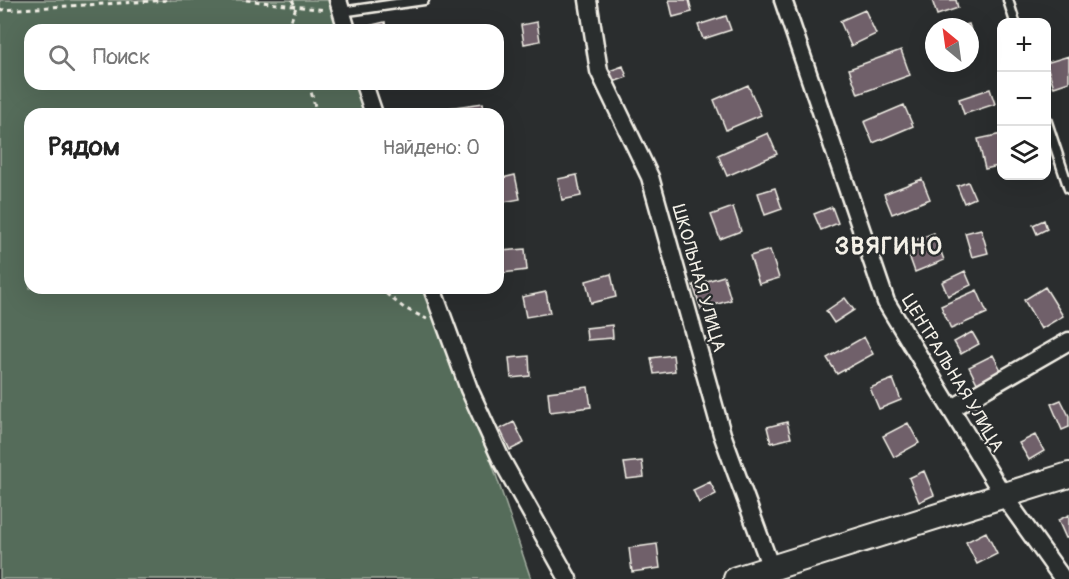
<!DOCTYPE html>
<html lang="ru">
<meta charset="utf-8">
<style>
body{margin:0;font-family:Pangolin,sans-serif;background:#f2f2f2;color:#222}
.controls{position:absolute;right:18px;top:18px;display:grid;overflow:hidden;border-radius:12px;box-shadow:0 6px 24px #0002}
.controls button{width:54px;height:54px;display:grid;place-items:center;padding:0;border:0;border-bottom:2px solid #e0e0e0;background:#fff;color:#222;font:30px sans-serif}
.compass{position:absolute;left:925px;top:18px;width:54px;height:54px;border-radius:50%;background:#fff;box-shadow:0 6px 24px #0002;rotate:331deg}
.list{margin:0;padding:0;list-style:none}
h2{display:flex;justify-content:space-between;align-items:center;height:78px;margin:0;padding:0 24px;font-size:26px}
h2 small{font-size:20px;font-weight:400;color:#767676}
.icon{flex:none;width:33px;height:33px;fill:none;stroke:currentColor;stroke-width:2;stroke-linecap:round;stroke-linejoin:round}
.map{position:relative;flex:none;width:1069px;height:579px;overflow:hidden}
.search{position:absolute;background:#fff;box-shadow:0 6px 24px #0002;left:24px;top:24px;width:480px;height:66px;display:flex;align-items:center;gap:15px;box-sizing:border-box;padding:0 21px;border-radius:18px;color:#767676;font-size:22px}
.panel{position:absolute;background:#fff;box-shadow:0 6px 24px #0002;left:24px;top:108px;width:480px;height:186px;border-radius:18px}
.map>svg:first-child{display:block}
.green{fill:#546c5a;stroke:#a4aea1;stroke-width:1.5}
.building{fill:#70606b;stroke:#f4f1e8;stroke-width:1.5}
.lines{fill:none;stroke-linecap:round;stroke-linejoin:round}
.service-casing{stroke:#f4f1e8;stroke-width:13}
.minor-casing{stroke:#f4f1e8;stroke-width:21}
.secondary-casing{stroke:#f4f1e8;stroke-width:28}
.path{stroke:#f4f1e8;stroke-width:3;stroke-dasharray:4.5 4.5;stroke-linecap:butt}
.service{stroke:#2a2d2e;stroke-width:8}
.minor{stroke:#2a2d2e;stroke-width:16}
.secondary{stroke:#2a2d2e;stroke-width:24}
.labels{text-anchor:middle;stroke-width:4.5;stroke-linejoin:round;paint-order:stroke}
.street-label{font-size:18px;fill:#f4f1e8;stroke:#2a2d2e}
.district-label{font-size:24px;font-weight:bold;letter-spacing:1.5px;fill:#f4f1e8;stroke:#2a2d2e}
</style>
<div class="map">
<svg width="1069" height="579" viewBox="0 0 1069 579">
<rect width="100%" height="100%" fill="#2a2d2e"/>
<filter id="ink" filterUnits="userSpaceOnUse"><feTurbulence type="fractalNoise" baseFrequency=".0167" numOctaves="2"/><feDisplacementMap in="SourceGraphic" scale="12" xChannelSelector="R" yChannelSelector="G"/><feConvolveMatrix kernelMatrix="1 2 1 2 8 2 1 2 1" color-interpolation-filters="sRGB"/></filter>
<g filter="url(#ink)">
<path class="green" d="M 0,0 L 338,0 L 347,30 L 30,30 L 30,84 L 365,84 L 375,114 L 30,114 L 30,288 L 433,288 L 531,579 L 0,579 Z"/>
<path class="building" d="M 669,0 L 689,0 L 692,12 L 673,17 Z
M 932,0 L 956,0 L 958,8 L 937,15 Z
M 865,10 L 876,34 L 851,46 L 840,21 Z
M 726,16 L 731,30 L 703,39 L 698,25 Z
M 385,22 L 386,30 L 369,30 L 368,26 Z
M 537,22 L 540,41 L 524,44 L 521,25 Z
M 969,24 L 977,51 L 970,53 L 970,27 L 958,27 Z
M 901,50 L 910,75 L 858,94 L 849,69 Z
M 1069,56 L 1069,82 L 1054,87 L 1046,63 Z
M 623,66 L 627,77 L 608,84 L 604,73 Z
M 748,85 L 761,115 L 726,130 L 714,100 Z
M 990,89 L 995,104 L 964,114 L 959,99 Z
M 483,103 L 485,114 L 449,114 L 448,108 Z
M 904,105 L 913,126 L 873,143 L 864,122 Z
M 768,133 L 777,154 L 727,176 L 718,155 Z
M 1002,134 L 1002,165 L 985,169 L 978,139 Z
M 515,175 L 520,199 L 498,203 L 498,179 Z
M 577,175 L 581,196 L 562,200 L 558,179 Z
M 922,179 L 930,199 L 892,214 L 884,194 Z
M 968,182 L 975,198 L 964,203 L 957,186 Z
M 775,188 L 782,209 L 765,215 L 758,193 Z
M 733,207 L 741,231 L 720,239 L 711,215 Z
M 832,207 L 838,223 L 821,230 L 814,214 Z
M 1044,220 L 1047,229 L 1037,234 L 1033,225 Z
M 981,229 L 988,253 L 972,257 L 965,233 Z
M 934,233 L 944,260 L 915,272 L 905,244 Z
M 525,249 L 527,270 L 503,273 L 501,251 Z
M 770,250 L 779,278 L 759,284 L 750,256 Z
M 965,271 L 971,285 L 948,296 L 942,282 Z
M 611,274 L 616,297 L 591,303 L 586,281 Z
M 724,276 L 731,300 L 701,309 L 693,285 Z
M 1045,287 L 1063,316 L 1041,329 L 1024,300 Z
M 977,290 L 987,313 L 951,329 L 941,306 Z
M 546,292 L 550,313 L 526,317 L 522,297 Z
M 845,298 L 854,310 L 834,323 L 826,311 Z
M 612,325 L 613,338 L 587,340 L 586,328 Z
M 972,332 L 979,344 L 961,354 L 954,342 Z
M 864,337 L 873,354 L 837,374 L 827,358 Z
M 673,355 L 675,371 L 654,374 L 651,358 Z
M 993,355 L 1002,372 L 978,385 L 969,367 Z
M 529,356 L 530,376 L 511,378 L 509,358 Z
M 893,379 L 901,400 L 879,409 L 870,388 Z
M 588,387 L 591,407 L 550,412 L 548,392 Z
M 1061,400 L 1069,416 L 1069,427 L 1062,430 L 1051,404 Z
M 514,422 L 524,443 L 510,450 L 500,429 Z
M 787,422 L 791,438 L 771,443 L 767,427 Z
M 908,423 L 919,443 L 894,457 L 883,436 Z
M 1035,435 L 1044,451 L 1029,460 L 1019,443 Z
M 642,461 L 644,477 L 627,479 L 624,463 Z
M 924,471 L 934,495 L 919,502 L 909,478 Z
M 710,482 L 716,494 L 699,503 L 693,490 Z
M 1069,515 L 1069,537 L 1066,538 L 1058,520 Z
M 986,532 L 997,554 L 977,564 L 966,542 Z
M 657,544 L 660,568 L 632,572 L 629,548 Z"/>
<g class="lines">
<g class="service-casing">
<path id="service" d="M 1008,0 L 1015,22
M 341,12 L 424,0
M 1046,119 L 1069,189"/>
</g>
<g class="minor-casing">
<path id="minor" d="M 338,0 L 347,30
M 588,0 L 599,71 L 650,177 L 722,434 L 771,568
M 783,0 L 886,302 L 1003,495 L 1063,579
M 364,84 L 374,114
M 432,288 L 469,389 L 501,459 L 568,579
M 951,409 L 1069,341"/>
</g>
<g class="secondary-casing">
<path id="secondary" d="M 736,579 L 1069,475"/>
</g>
<path class="path" d="M 246,0 L 325,10
M 292,0 L 296,7 L 291,21 L 293,30
M 0,10 L 171,0
M 309,84 L 317,114
M 379,288 L 404,308 L 427,319"/>
<use href="#service" class="service"/>
<use href="#minor" class="minor"/>
<use href="#secondary" class="secondary"/>
</g>
</g>
<g class="labels">
<g class="street-label">
<text transform="translate(699 278) rotate(74)" y="6">ШКОЛЬНАЯ УЛИЦА</text>
<text transform="translate(953 373) rotate(59)" y="6">ЦЕНТРАЛЬНАЯ УЛИЦА</text>
</g>
<g class="district-label">
<text x="889" y="254">ЗВЯГИНО</text>
</g>
</g>
</svg>
<div class="controls">
<button>+</button>
<button>−</button>
<button><svg class="icon" aria-label="layers" viewBox="0 0 24 24"><path d="M12 4l9 5-9 5-9-5zM3 14l9 5 9-5"/></svg></button>
</div>
<svg class="compass" viewBox="-18 -18 36 36"><path d="M0-13l5 13h-10z" fill="#e53935"/><path d="M0 13l5-13h-10z" fill="#767676"/></svg>
<div class="search"><svg class="icon" aria-label="search" viewBox="0 0 24 24"><circle cx="10" cy="10" r="6"/><path d="M15 15l6 6"/></svg>Поиск</div>
<section class="panel">
<h2>Рядом<small>Найдено: 0</small></h2>
<ul class="list">
</ul>
</section>
</div>
